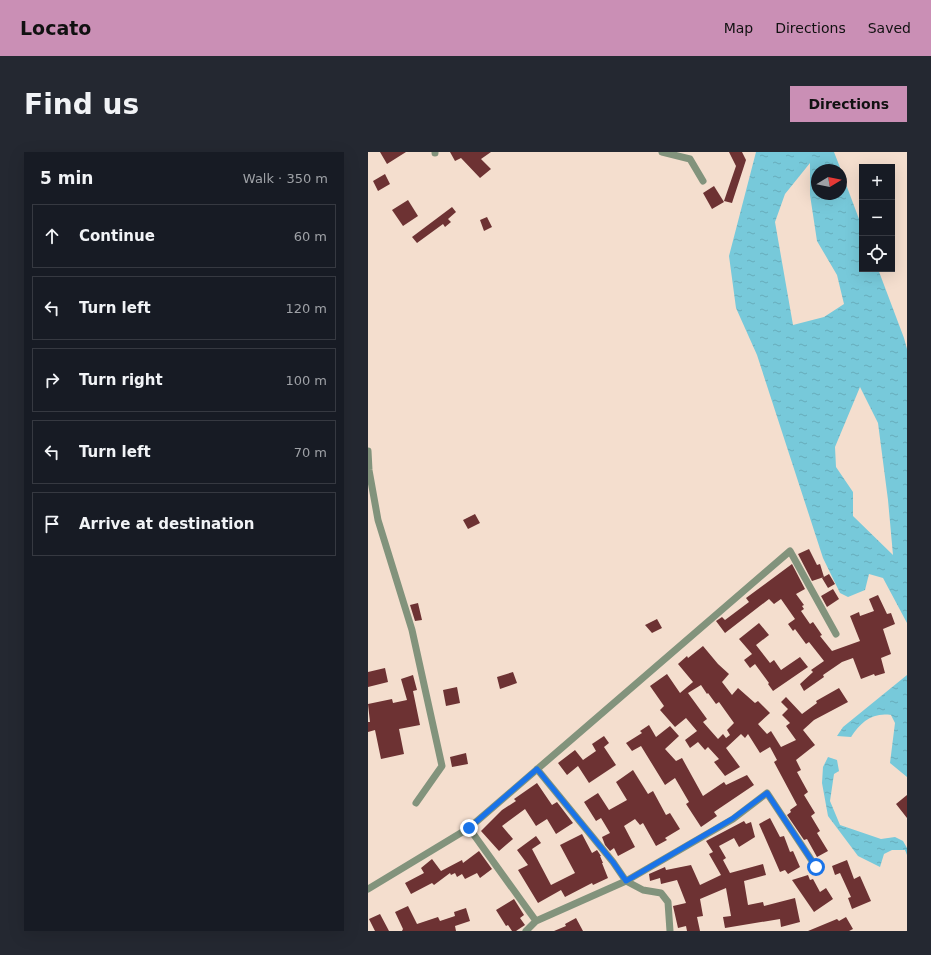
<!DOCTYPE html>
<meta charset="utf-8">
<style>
body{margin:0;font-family:"DejaVu Sans",sans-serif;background:#242831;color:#f1f3f6}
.controls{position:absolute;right:12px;top:12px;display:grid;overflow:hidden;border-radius:0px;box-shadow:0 4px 16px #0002}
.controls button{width:36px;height:36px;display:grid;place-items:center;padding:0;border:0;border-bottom:1px solid #363941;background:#171b24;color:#f1f3f6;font:20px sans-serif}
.compass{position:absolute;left:443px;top:12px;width:36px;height:36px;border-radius:50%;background:#171b24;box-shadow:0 4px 16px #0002;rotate:80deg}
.stop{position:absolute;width:12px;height:12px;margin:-9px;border:3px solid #1a73e8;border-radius:50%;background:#fff}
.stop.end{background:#1a73e8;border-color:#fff;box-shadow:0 1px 4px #0008}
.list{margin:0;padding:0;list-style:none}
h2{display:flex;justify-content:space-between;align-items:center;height:52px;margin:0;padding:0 16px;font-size:17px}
h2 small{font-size:13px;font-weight:400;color:#9ea1a6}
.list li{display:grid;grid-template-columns:26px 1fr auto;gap:12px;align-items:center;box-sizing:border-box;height:64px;margin:0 8px 8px;padding:0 8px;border:1px solid #363941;border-radius:0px}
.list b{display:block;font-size:15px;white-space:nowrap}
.list em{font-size:13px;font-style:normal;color:#9ea1a6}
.icon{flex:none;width:22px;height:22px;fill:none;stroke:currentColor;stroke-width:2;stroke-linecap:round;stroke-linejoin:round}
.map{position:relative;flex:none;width:539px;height:779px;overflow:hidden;border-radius:0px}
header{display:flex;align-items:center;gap:24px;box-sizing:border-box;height:56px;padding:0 20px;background:#ca8fb5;color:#111}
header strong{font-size:19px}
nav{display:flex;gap:22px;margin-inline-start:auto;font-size:14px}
.intro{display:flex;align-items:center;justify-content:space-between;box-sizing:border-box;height:96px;padding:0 24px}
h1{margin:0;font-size:28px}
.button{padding:10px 18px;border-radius:0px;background:#ca8fb5;color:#111;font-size:14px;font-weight:700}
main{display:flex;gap:24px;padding:0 24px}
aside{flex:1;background:#171b24;border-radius:0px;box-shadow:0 4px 16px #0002}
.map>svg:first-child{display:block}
.water{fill:url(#water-ripples);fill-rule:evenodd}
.building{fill:#6d3233;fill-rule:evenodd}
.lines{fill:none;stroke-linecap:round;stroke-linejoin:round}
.minor{stroke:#82937c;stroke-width:7}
.route{stroke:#1a73e8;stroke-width:5}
</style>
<header>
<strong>Locato</strong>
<nav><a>Map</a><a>Directions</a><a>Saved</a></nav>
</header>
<div class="intro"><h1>Find us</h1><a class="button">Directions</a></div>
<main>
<aside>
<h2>5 min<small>Walk · 350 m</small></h2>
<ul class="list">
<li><svg class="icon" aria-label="ahead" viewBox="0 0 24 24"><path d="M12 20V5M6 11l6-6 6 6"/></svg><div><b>Continue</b></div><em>60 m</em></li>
<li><svg class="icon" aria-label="left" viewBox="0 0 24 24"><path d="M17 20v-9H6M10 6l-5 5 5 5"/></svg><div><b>Turn left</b></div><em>120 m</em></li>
<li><svg class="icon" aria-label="right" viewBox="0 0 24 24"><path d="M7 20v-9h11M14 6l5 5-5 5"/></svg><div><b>Turn right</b></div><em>100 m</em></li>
<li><svg class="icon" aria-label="left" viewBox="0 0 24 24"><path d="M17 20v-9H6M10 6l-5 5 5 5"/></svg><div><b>Turn left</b></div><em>70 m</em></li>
<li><svg class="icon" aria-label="arrive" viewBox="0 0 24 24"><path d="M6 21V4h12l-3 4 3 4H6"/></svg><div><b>Arrive at destination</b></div></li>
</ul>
</aside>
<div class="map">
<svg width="539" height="779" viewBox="0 0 539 779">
<defs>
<pattern id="water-ripples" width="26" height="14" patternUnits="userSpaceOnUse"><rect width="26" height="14" fill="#77c9da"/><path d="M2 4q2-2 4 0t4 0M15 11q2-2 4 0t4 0" fill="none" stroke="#67acba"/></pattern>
</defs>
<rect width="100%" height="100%" fill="#f4dece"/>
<path class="water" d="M 388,0 L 466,0 L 473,18 L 449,18 L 449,42 L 473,42 L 473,19 L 494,75 L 494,117 L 510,117 L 536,186 L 539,197 L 539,471 L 515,426 L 501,422 L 497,438 L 480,445 L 472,441 L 455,406 L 389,203 L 368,156 L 361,104 ZM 442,11 L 442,43 L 449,89 L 469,123 L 476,152 L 456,165 L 425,173 L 407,70 L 417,42 ZM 492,235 L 510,271 L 520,348 L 525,403 L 485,364 L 485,340 L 468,315 L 467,295 Z
M 539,523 L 539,625 L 522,611 L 527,571 L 523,563 C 504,560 492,571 483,585 L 469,584 L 475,575 Z
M 460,605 L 469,608 L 471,619 L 466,622 L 462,649 L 472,673 L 513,687 L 527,685 L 535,689 L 539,696 L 539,703 L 537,698 L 524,698 L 516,702 L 512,715 L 490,704 L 460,664 L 454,631 L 455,615 Z"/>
<path class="building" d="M 12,0 L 38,0 L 19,12 Z
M 82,0 L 123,0 L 113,7 L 123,17 L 112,26 L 93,6 L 87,9 Z
M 361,0 L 374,0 L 378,8 L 364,51 L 356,49 L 368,14 Z
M 17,22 L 22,32 L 10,39 L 5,29 Z
M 346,34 L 356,50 L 344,57 L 335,41 Z
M 40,48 L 50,64 L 35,74 L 24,58 Z
M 84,55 L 88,60 L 80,67 L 83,70 L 77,75 L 75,72 L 49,91 L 44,85 Z
M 119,65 L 124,75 L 116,79 L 112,68 Z
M 107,362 L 112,371 L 100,377 L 95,368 Z
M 441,397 L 449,413 L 452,412 L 456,425 L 444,429 L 430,402 Z
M 424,412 L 437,437 L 428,442 L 436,453 L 434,454 L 436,457 L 433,459 L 442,472 L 445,470 L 454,483 L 452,484 L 464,499 L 492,489 L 482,464 L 491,460 L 492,464 L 506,459 L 501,447 L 510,443 L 519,462 L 523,461 L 527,472 L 515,477 L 523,502 L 513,506 L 517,521 L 507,524 L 506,522 L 493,527 L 485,506 L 474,510 L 455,523 L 456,525 L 436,539 L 432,532 L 445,520 L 443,518 L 456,509 L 441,490 L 438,492 L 427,477 L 425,479 L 420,472 L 427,467 L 413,447 L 406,452 L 401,447 L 357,481 L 348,469 L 354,465 L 357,468 L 381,450 L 378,446 Z
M 461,422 L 467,432 L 460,436 L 454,426 Z
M 465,437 L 471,447 L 459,455 L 453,444 Z
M 50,451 L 54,468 L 47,469 L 42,453 Z
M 289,467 L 294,476 L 284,481 L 277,473 Z
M 391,471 L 401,483 L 388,493 L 402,511 L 406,508 L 413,518 L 432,505 L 440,515 L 405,539 L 400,532 L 401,531 L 387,512 L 382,516 L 376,508 L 384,502 L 371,487 Z
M 335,494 L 350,512 L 361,522 L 354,530 L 364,543 L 370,536 L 387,551 L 390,549 L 402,561 L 390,572 L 399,582 L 403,579 L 413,595 L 428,588 L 418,574 L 422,571 L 414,563 L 420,557 L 413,550 L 418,545 L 434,562 L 449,551 L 448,549 L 471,536 L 480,550 L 446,568 L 435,578 L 447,593 L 428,608 L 433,618 L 429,620 L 440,640 L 436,643 L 447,661 L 443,664 L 452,679 L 449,681 L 460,699 L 449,705 L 439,687 L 436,688 L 419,663 L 423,660 L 422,658 L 429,653 L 406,610 L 409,608 L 402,595 L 392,601 L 380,582 L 377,586 L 373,582 L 358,596 L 372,615 L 357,624 L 346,610 L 351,607 L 340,595 L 337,598 L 330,590 L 322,596 L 317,588 L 329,579 L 318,566 L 307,575 L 292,558 L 296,554 L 282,534 L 299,522 L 312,541 L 325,530 L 310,512 L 319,504 L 320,506 ZM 333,533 L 339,542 L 340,541 L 348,552 L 351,550 L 366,571 L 359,578 L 362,583 L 358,586 L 355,582 L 350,587 L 335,570 L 339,567 L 320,541 Z
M 17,516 L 20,530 L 0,535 L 0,520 Z
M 145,520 L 149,531 L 132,537 L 129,525 Z
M 45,523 L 49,538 L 45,539 L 52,573 L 31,577 L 36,602 L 13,607 L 7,578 L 0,580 L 0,570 L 2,570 L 0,552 L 24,547 L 25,551 L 39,548 L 33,527 Z
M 89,535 L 92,551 L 78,554 L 75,538 Z
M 281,573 L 288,585 L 302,574 L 311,584 L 297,597 L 308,609 L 314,606 L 335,644 L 356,630 L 358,633 L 379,623 L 386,633 L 346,660 L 349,664 L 333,675 L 318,652 L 321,650 L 307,626 L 297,633 L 273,594 L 264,599 L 258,591 L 274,581 L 272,579 Z
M 236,584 L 241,591 L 236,595 L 248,613 L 221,631 L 210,614 L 199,623 L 190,611 L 207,598 L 215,608 L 228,599 L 224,592 Z
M 98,601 L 100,612 L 84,615 L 82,605 Z
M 265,618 L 280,642 L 285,639 L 298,663 L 302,661 L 312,677 L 297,686 L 299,688 L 288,694 L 275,671 L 272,673 L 267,667 L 256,674 L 267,695 L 250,704 L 246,696 L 242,699 L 237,693 L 234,685 L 242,681 L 233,666 L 228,669 L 216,650 L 230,641 L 241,658 L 259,648 L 248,630 Z
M 169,631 L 184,653 L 189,650 L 205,671 L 188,682 L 179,667 L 168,674 L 157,657 L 134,674 L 145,687 L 131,699 L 113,679 L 134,658 L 148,649 L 146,647 Z
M 539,643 L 539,666 L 528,652 Z
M 402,666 L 412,685 L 416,684 L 422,700 L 425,699 L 432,715 L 420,722 L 417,718 L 412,720 L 391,672 Z
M 376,669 L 378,672 L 383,670 L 387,685 L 371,695 L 366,686 L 351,694 L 358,706 L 355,708 L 362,721 L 395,712 L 398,723 L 376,729 L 380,753 L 395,750 L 396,754 L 427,746 L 432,770 L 413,775 L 412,767 L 357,776 L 355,765 L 363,764 L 358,736 L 332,747 L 335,764 L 329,765 L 332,779 L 319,779 L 318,774 L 310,776 L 305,754 L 318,751 L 309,728 L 293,732 L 292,726 L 282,729 L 281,722 L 297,715 L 298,718 L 323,713 L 332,733 L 353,723 L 341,702 L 345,700 L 338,689 Z
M 214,682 L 224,701 L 229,698 L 233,704 L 232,704 L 235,711 L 234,711 L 240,726 L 225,733 L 224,731 L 197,745 L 193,738 L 170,751 L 150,718 L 160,713 L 149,698 L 168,684 L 173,691 L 164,697 L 183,733 L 207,721 L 192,693 Z
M 111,699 L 124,717 L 112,726 L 109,721 L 97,727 L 94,722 L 89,725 L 87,721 L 83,723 L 82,721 L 66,733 L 64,731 L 43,742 L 37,731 L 56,721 L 53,716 L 64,707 L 73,719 L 94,708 L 95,711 Z
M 479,708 L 486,727 L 492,724 L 503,749 L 484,757 L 480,746 L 483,745 L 472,721 L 467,723 L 464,714 Z
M 440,723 L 442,728 L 445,727 L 452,740 L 458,736 L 465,747 L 446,760 L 424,728 Z
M 146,747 L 156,763 L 152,766 L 157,773 L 148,779 L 144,779 L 140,773 L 138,774 L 128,758 Z
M 40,754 L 49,772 L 70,765 L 72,769 L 87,764 L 86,760 L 98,756 L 102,769 L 87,774 L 88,779 L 34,779 L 35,777 L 27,760 Z
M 12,762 L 21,779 L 7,779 L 1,767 Z
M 478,765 L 485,777 L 481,779 L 440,779 L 469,767 L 471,769 Z
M 208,766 L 215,779 L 186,779 L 198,774 L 197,772 Z"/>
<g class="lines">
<path class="minor" d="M 67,0 L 67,1
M 294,0 L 322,7 L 335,29
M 0,299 L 1,318 L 10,368 L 44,478 L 74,614 L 48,651
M 169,617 L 245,710 L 258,729 L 275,738 L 293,741 L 300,750 L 302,779
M 101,676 L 168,769
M 0,737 L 101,676 L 422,399 L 468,482
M 158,779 L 168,769 L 258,729 L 365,667 L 399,641 L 448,715"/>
</g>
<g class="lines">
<path class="route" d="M 101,676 L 169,617 L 245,710 L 258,729 L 364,667 L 399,641 L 448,715"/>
</g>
</svg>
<div class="controls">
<button>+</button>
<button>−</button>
<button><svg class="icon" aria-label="locate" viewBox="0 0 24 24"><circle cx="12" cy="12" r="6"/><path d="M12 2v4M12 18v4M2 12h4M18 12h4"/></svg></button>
</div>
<svg class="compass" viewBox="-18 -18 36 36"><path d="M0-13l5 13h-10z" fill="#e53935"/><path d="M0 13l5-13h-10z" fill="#9ea1a6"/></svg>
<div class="stop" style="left:448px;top:715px"></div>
<div class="stop end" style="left:101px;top:676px"></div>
</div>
</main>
